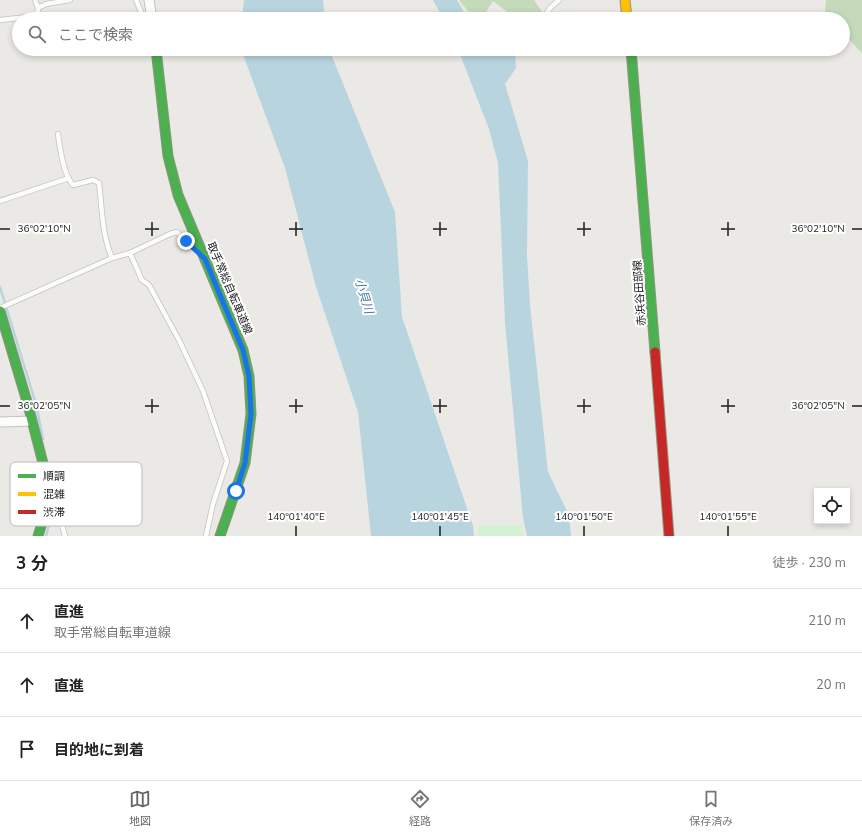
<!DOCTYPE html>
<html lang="ja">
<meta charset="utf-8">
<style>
body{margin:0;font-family:"Nunito Sans","Noto Sans JP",sans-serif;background:#f2f2f2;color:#222}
.controls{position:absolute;right:12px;bottom:12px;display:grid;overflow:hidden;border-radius:0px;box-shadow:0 2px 6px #0003}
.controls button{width:36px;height:36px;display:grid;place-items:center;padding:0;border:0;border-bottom:1px solid #e0e0e0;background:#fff;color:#222;font:20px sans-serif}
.stop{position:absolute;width:12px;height:12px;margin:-9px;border:3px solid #1a73e8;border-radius:50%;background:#fff}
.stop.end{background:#1a73e8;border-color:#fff;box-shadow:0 1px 4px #0008}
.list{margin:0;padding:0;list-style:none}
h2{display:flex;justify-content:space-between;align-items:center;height:52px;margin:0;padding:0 16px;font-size:17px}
h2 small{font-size:13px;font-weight:400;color:#767676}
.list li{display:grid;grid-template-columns:26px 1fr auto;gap:12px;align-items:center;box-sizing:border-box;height:64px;padding:0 16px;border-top:1px solid #e0e0e0}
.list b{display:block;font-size:15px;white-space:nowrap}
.list p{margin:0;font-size:13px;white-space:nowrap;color:#767676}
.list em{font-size:13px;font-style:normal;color:#767676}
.icon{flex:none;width:22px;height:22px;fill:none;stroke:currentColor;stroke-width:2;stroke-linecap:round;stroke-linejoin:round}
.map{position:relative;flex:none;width:862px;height:536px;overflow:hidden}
.search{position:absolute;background:#fff;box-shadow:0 2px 6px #0003;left:12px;right:12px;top:12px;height:44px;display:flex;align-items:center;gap:10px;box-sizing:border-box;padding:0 14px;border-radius:22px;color:#767676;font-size:15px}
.sheet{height:244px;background:#fff}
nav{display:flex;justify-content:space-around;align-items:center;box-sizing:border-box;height:56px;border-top:1px solid #e0e0e0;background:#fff;font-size:11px;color:#767676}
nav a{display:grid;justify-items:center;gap:2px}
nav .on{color:#646462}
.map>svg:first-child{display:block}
.forest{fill:#c4daba}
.park{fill:#d2f2d3}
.water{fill:#b8d5df}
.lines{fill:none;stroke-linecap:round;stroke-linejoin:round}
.stream{stroke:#b8d5df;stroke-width:2.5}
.lane-casing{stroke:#c3c2c1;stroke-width:6}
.street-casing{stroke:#c3c2c1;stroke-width:11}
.fast-casing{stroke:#92947d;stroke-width:11}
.slow-casing{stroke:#92947d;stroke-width:11}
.jam-casing{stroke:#92947d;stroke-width:11}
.lane{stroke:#fcfcfb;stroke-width:4.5}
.street{stroke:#fcfcfb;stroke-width:9}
.fast{stroke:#4caf50;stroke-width:9}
.slow{stroke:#ffc107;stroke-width:9}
.jam{stroke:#c62828;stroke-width:9}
.route{stroke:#1a73e8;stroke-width:5}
.ticks{fill:none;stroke:#1c1c1c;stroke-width:1.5}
.labels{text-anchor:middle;stroke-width:4;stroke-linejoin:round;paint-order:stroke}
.street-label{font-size:11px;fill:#1c1c1c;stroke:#fff}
.water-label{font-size:12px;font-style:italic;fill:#4978ab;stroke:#fff}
.key{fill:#fff;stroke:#bbb;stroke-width:1}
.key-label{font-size:11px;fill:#1c1c1c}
.ticks-label{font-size:10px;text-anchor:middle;fill:#1c1c1c;stroke:#fff;stroke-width:4;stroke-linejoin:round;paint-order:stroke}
</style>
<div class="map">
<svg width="862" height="536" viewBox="0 0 862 536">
<rect width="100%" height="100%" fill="#ebe9e5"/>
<path class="forest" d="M 459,0 L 534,0 L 547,19 L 516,19 L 493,1 L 483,17 L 472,16 Z
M 826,0 L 862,0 L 862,53 L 843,33 L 843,19 L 831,19 L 825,12 Z"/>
<path class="park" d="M 522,525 L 523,536 L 478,536 L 478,526 Z"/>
<path class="water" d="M 244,0 L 323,0 L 325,19 L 242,19 Z
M 433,0 L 457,0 L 468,19 L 443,19 Z
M 241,49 L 329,49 L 395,212 L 402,317 L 473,526 L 474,536 L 371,536 L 358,412 L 316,287 L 285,168 Z
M 458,49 L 515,49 L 516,68 L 505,84 L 528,161 L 527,256 L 530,305 L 548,472 L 569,515 L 571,536 L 527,536 L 523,518 L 505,323 L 498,163 L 489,129 Z"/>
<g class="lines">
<path class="stream" d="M 0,287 L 36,404 L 43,439
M 46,536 L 52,514"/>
<g class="lane-casing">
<path id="lane" d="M 136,0 L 144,19
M 38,8 L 46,4 L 70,0
M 543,19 L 550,8 L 559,0
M 0,20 L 37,16 L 38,8 L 35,0
M 58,134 C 60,148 63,174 73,185 L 93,180 L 99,183 C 102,208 102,235 112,258
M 0,201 L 69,178
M 130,253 L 142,280 L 149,285 L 179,340 L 203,391 L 227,461 L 213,504 L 206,536
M 0,308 L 112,258 L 130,253 L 170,234 L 177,232 L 197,251
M 52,502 L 61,521 L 65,536"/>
</g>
<g class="street-casing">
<path id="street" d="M 149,0 L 152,19
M 0,422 L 32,421"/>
</g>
<g class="fast-casing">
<path id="fast" d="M 156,49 L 168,156 L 178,195 L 243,350 L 249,376 L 251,414 L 245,463 L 220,536
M 631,49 L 655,352
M 0,311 L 28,405 L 44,467 L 50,497 L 38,536"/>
</g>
<g class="slow-casing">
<path id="slow" d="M 625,0 L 627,19"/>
</g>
<g class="jam-casing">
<path id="jam" d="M 655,352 L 669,536"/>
</g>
<use href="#lane" class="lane"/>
<use href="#street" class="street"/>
<use href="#fast" class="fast"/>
<use href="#slow" class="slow"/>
<use href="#jam" class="jam"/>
</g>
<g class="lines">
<path class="route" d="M 186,241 L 205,259 L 243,350 L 249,376 L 251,414 L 245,463 L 236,491"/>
</g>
<path class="ticks" d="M 152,222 L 152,236M 296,222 L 296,236M 440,222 L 440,236M 584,222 L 584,236M 728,222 L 728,236M 0,229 L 10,229M 145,229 L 159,229M 289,229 L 303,229M 433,229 L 447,229M 577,229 L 591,229M 721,229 L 735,229M 852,229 L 862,229M 152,399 L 152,413M 296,399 L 296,413M 440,399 L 440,413M 584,399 L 584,413M 728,399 L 728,413M 0,406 L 10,406M 145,406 L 159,406M 289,406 L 303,406M 433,406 L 447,406M 577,406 L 591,406M 721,406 L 735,406M 852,406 L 862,406M 296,526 L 296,536M 440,526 L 440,536M 584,526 L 584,536M 728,526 L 728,536"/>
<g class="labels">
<g class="street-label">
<text transform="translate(230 288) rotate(67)" y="4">取手常総自転車道線</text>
<text transform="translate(639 293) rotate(-94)" y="4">赤浜谷田部線</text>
</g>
<g class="water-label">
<text transform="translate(364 296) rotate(73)" y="4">小貝川</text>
</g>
</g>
<rect x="10" y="462" width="132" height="64" rx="6" class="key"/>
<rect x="18" y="474" width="18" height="4" fill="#4caf50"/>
<rect x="18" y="492" width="18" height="4" fill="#ffc107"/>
<rect x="18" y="510" width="18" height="4" fill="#c62828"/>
<g class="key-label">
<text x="43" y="480">順調</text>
<text x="43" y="498">混雑</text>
<text x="43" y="516">渋滞</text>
</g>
<g class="ticks-label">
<text x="44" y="232">36°02'10"N</text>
<text x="818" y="232">36°02'10"N</text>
<text x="44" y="409">36°02'05"N</text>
<text x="818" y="409">36°02'05"N</text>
<text x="296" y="520">140°01'40"E</text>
<text x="440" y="520">140°01'45"E</text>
<text x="584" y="520">140°01'50"E</text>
<text x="728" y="520">140°01'55"E</text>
</g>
</svg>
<div class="controls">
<button><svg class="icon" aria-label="locate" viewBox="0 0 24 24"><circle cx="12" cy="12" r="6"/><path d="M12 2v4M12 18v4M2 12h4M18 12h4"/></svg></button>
</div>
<div class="stop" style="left:236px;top:491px"></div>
<div class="stop end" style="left:186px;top:241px"></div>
<div class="search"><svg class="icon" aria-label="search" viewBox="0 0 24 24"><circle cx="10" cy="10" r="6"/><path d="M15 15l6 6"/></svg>ここで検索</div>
</div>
<section class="sheet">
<h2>3 分<small>徒歩 · 230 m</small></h2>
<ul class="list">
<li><svg class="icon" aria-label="ahead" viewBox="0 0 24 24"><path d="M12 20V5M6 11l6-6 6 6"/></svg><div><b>直進</b><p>取手常総自転車道線</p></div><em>210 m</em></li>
<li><svg class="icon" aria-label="ahead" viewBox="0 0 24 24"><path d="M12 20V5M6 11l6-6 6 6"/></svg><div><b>直進</b></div><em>20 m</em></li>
<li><svg class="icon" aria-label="arrive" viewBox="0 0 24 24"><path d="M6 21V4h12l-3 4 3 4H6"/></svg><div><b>目的地に到着</b></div></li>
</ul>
</section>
<nav>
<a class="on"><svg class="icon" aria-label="map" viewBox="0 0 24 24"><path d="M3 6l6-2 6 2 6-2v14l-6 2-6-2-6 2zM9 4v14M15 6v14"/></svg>地図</a>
<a><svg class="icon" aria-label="directions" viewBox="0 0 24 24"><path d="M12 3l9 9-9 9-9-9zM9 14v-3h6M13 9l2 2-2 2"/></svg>経路</a>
<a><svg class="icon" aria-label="saved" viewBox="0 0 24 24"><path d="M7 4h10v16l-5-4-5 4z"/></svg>保存済み</a>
</nav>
